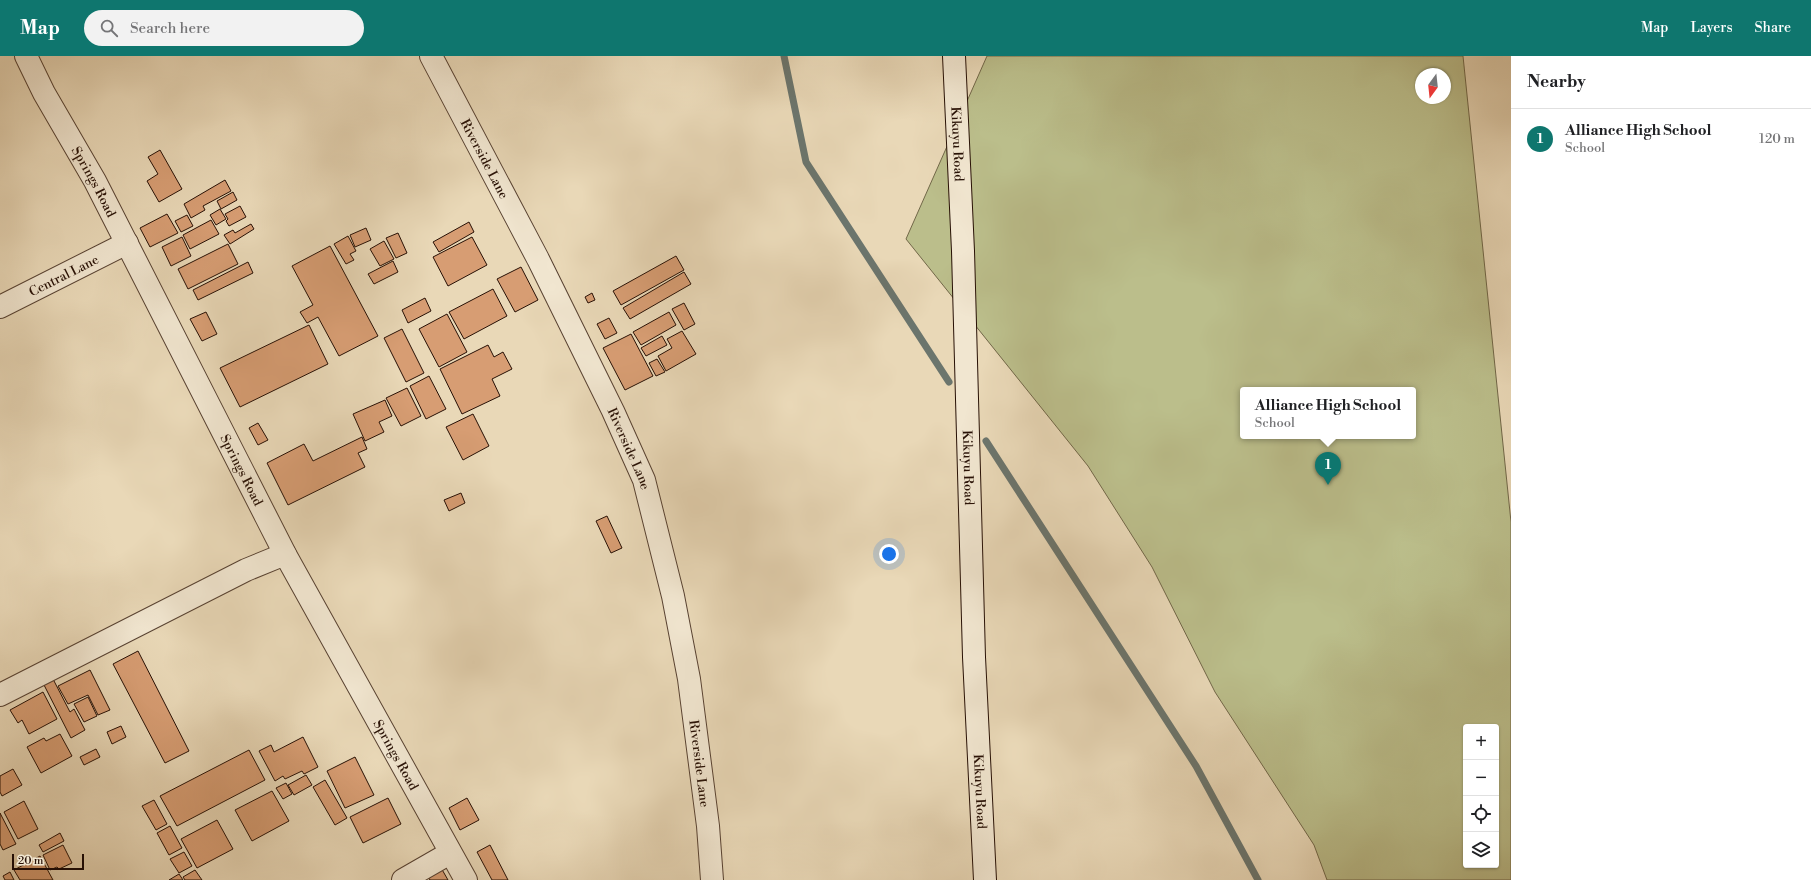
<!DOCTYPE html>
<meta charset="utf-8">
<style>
body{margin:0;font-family:"Libre Bodoni",serif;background:#f2f2f2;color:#202124}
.controls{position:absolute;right:12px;bottom:12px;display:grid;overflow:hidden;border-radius:4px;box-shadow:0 1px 3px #0004}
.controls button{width:36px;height:36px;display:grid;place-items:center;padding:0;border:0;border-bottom:1px solid #e0e0e0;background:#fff;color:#202124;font:20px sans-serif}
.compass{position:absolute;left:1415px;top:12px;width:36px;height:36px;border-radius:50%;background:#fff;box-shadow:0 1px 3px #0004;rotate:195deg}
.scale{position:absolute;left:12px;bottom:10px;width:72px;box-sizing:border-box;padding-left:4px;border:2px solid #271005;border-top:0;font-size:11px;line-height:14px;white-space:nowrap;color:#271005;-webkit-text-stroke:3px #f1e6d0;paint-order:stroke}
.you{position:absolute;left:889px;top:498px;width:14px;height:14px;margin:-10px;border:3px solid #fff;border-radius:50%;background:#1a73e8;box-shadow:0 0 0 6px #1a73e833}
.badge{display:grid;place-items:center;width:26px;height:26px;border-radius:50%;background:#0f766e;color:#fff;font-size:13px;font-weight:700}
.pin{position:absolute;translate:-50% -33px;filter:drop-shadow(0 1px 2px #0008)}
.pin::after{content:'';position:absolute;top:21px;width:14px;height:12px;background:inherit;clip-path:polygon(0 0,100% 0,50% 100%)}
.popup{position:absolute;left:1240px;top:331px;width:176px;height:52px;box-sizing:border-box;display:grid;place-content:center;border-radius:4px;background:#fff;filter:drop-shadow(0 1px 3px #0005);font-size:13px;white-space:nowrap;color:#757577}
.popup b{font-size:15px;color:#202124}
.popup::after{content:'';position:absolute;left:50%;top:100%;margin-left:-8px;border:8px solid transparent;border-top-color:#fff}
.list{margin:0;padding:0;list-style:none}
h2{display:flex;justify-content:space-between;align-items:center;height:52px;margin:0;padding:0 16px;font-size:17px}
h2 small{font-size:13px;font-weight:400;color:#757577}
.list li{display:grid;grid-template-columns:26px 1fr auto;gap:12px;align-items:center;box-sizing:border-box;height:60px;padding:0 16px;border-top:1px solid #e0e0e0}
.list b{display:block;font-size:15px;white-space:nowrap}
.list p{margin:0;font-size:13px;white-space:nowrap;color:#757577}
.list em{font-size:13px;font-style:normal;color:#757577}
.icon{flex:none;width:22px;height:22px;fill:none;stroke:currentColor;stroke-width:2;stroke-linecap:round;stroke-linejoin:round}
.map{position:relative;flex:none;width:1511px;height:824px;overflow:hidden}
header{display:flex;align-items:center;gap:24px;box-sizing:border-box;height:56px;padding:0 20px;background:#0f766e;color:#fff}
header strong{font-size:19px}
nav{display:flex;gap:22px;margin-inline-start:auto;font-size:14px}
.search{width:280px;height:36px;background:#f2f2f2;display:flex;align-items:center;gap:10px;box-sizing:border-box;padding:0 14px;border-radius:22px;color:#757577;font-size:15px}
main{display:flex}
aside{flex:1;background:#fff}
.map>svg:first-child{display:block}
.green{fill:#bbbe8b;stroke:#716748;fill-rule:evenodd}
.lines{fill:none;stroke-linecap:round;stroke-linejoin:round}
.stream{stroke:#6b756d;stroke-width:7}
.building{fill:#d79d73;stroke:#271005}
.street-casing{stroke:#584232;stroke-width:24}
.secondary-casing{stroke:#271005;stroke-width:24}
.street{stroke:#f1e6d0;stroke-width:22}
.secondary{stroke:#f1e6d0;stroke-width:22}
.labels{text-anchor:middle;stroke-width:3;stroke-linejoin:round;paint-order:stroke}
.street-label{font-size:13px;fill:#271005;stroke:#f1e6d0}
</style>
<header>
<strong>Map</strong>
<div class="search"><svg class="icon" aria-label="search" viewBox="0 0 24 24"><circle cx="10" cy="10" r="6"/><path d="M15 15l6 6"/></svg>Search here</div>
<nav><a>Map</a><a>Layers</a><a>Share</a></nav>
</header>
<main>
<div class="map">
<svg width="1511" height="824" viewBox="0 0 1511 824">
<rect width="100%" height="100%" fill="#e9d8b7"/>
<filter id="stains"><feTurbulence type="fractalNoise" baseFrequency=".005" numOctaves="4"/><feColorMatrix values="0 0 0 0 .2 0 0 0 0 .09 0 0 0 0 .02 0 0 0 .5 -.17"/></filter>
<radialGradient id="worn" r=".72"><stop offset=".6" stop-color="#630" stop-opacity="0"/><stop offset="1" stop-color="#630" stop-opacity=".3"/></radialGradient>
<path class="green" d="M 987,0 L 1463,0 L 1511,466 L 1511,824 L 1327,824 L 1314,789 L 1215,636 L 1152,511 L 1088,410 L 906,183 ZM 1421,18 L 1445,18 L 1445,42 L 1421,42 ZM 1243,334 L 1413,334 L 1413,380 L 1243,380 ZM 1466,671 L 1496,671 L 1496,809 L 1466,809 Z"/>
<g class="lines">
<path class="stream" d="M 784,0 L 806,106 L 949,326
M 986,385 L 1196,710 L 1258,824"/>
</g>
<path class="building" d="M 160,94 L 182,133 L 159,146 L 147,125 L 158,118 L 148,101 Z
M 225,124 L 231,135 L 203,150 L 205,154 L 191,162 L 184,148 Z
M 233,136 L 237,144 L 221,153 L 217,145 Z
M 240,150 L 246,161 L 229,170 L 226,165 L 228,163 L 225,158 Z
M 220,153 L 226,163 L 216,169 L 210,159 Z
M 167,158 L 178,177 L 150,191 L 140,172 Z
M 187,159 L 193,170 L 181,176 L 175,165 Z
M 211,164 L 219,178 L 190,193 L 183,179 Z
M 469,166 L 474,176 L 439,196 L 433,186 Z
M 251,168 L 254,173 L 230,188 L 224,179 L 233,174 L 235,177 Z
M 366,172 L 371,184 L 355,191 L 350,179 Z
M 398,177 L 407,197 L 396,202 L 386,182 Z
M 348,180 L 356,195 L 350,198 L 354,204 L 346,208 L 334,188 Z
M 182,181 L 191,200 L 171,210 L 162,191 Z
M 472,181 L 487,209 L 448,230 L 433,201 Z
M 384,185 L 394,203 L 380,210 L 370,193 Z
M 228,188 L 238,208 L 188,233 L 178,213 Z
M 330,190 L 378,280 L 339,300 L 318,261 L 307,267 L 300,256 L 313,249 L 292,210 Z
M 676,200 L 684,214 L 621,249 L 613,235 Z
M 393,205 L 398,216 L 374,228 L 368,218 Z
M 248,206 L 253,217 L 198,244 L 193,234 Z
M 521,211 L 538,244 L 515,256 L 497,223 Z
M 684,216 L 691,228 L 630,263 L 623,252 Z
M 493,233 L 507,260 L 464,283 L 449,256 Z
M 592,237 L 595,244 L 588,247 L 585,241 Z
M 425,242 L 431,255 L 408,267 L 402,254 Z
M 684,247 L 695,268 L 684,274 L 672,253 Z
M 206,256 L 217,278 L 202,285 L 190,263 Z
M 669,256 L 676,269 L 641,289 L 633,276 Z
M 447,258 L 467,296 L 439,311 L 419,273 Z
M 609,262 L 617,277 L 605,283 L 597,268 Z
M 309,269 L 328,308 L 240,351 L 220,312 Z
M 402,273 L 424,317 L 406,326 L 384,282 Z
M 682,275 L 696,298 L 666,315 L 658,300 L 672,292 L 667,283 Z
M 631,278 L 653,320 L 625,334 L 603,292 Z
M 662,280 L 667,289 L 646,300 L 641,292 Z
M 488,289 L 494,301 L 503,296 L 512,313 L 492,323 L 500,340 L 462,358 L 440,313 Z
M 657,303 L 665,316 L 656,320 L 649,307 Z
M 429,320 L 446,353 L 426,363 L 410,330 Z
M 407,332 L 421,360 L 401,370 L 386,342 Z
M 385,344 L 392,360 L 379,366 L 384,376 L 365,385 L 353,358 Z
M 473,358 L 489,390 L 463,404 L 446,371 Z
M 258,367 L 268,384 L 258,389 L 249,372 Z
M 362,381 L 367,393 L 358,397 L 365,411 L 288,449 L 267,407 L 304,388 L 313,405 Z
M 461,437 L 465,447 L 449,455 L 444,444 Z
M 607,460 L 622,492 L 611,497 L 596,465 Z
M 138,595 L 189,695 L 165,707 L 113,608 Z
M 90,614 L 110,654 L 98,659 L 88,639 L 68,648 L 58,630 Z
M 53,623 L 70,656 L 74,653 L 85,674 L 71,682 L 43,627 Z
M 43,636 L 57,663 L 29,678 L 22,664 L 18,667 L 10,654 Z
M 88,641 L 97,660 L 84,666 L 74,648 Z
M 121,670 L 126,681 L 112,688 L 107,676 Z
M 60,678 L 72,700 L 41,717 L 27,691 L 44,682 L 46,685 Z
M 303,681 L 318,711 L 304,718 L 302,715 L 285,723 L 283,720 L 275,725 L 259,695 L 271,689 L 274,696 Z
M 96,693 L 100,701 L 84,709 L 80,701 Z
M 249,694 L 265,724 L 177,770 L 160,740 Z
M 355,701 L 374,739 L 345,752 L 327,715 Z
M 13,713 L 22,729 L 2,740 L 0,736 L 0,720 Z
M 306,719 L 312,729 L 294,739 L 288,729 Z
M 325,724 L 347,762 L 335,769 L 313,731 Z
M 286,727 L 292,738 L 283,743 L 276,732 Z
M 272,735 L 289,765 L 252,785 L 235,754 Z
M 388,742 L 401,768 L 363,787 L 350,761 Z
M 467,742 L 479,764 L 460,774 L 449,752 Z
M 154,744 L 167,768 L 156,774 L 142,750 Z
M 24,745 L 38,773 L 18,783 L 4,756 Z
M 0,757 L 16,788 L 3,794 L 0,788 Z
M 217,764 L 233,793 L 197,812 L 181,783 Z
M 170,770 L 182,792 L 169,799 L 157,777 Z
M 60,777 L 64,785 L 43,796 L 39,789 Z
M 63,789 L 72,807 L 59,813 L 57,811 L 50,814 L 43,799 Z
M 490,789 L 508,824 L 492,824 L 477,796 Z
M 184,796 L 192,810 L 179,817 L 170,803 Z
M 40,800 L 53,824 L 20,824 L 14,814 Z
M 440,810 L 448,824 L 430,824 L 426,818 Z
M 195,814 L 202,824 L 185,824 L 183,821 Z
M 10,816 L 14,824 L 5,824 L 3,820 Z
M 179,818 L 183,824 L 169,824 Z"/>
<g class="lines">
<g class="street-casing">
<g id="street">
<path id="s1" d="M 26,0 L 44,37 L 95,125 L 285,498 L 466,824"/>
<path id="s2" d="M 431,0 L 538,203 L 613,355 L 644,424 L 673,540 L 689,623 L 708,770 L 712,824"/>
<path id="s3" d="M 0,251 L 127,187"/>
<path d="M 0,639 L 246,514 L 285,498"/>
<path d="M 403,824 L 450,797"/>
</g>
</g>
<g class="secondary-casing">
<g id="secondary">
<path id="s4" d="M 954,0 L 963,195 L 974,601 L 985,824"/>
</g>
</g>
<use href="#street" class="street"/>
<use href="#secondary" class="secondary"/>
</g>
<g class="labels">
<g class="street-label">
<text dy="5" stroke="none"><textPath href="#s4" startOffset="88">Kikuyu Road</textPath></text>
<text dy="5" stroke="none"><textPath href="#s2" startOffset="116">Riverside Lane</textPath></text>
<text dy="5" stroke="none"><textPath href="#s1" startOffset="143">Springs Road</textPath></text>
<text dy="5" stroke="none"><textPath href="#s3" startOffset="71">Central Lane</textPath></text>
<text dy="5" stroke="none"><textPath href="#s2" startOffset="440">Riverside Lane</textPath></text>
<text dy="5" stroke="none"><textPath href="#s4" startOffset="412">Kikuyu Road</textPath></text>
<text dy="5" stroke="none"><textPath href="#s1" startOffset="467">Springs Road</textPath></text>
<text dy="5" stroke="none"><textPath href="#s1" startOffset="791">Springs Road</textPath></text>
<text dy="5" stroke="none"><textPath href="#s2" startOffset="764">Riverside Lane</textPath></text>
<text dy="5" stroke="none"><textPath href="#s4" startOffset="736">Kikuyu Road</textPath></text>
</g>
</g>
<rect width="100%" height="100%" filter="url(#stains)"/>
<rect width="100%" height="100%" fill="url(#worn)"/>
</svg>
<div class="controls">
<button>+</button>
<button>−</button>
<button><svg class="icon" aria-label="locate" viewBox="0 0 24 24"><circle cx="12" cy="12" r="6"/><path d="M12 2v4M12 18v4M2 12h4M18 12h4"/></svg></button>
<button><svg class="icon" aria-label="layers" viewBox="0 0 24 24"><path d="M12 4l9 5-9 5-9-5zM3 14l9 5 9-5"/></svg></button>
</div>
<svg class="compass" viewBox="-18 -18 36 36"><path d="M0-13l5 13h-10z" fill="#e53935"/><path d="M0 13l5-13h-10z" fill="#757577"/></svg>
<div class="scale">20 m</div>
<div class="you"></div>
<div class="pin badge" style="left:1328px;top:429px">1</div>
<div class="popup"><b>Alliance High School</b>School</div>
</div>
<aside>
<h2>Nearby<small></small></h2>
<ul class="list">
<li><span class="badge">1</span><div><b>Alliance High School</b><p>School</p></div><em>120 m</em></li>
</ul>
</aside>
</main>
